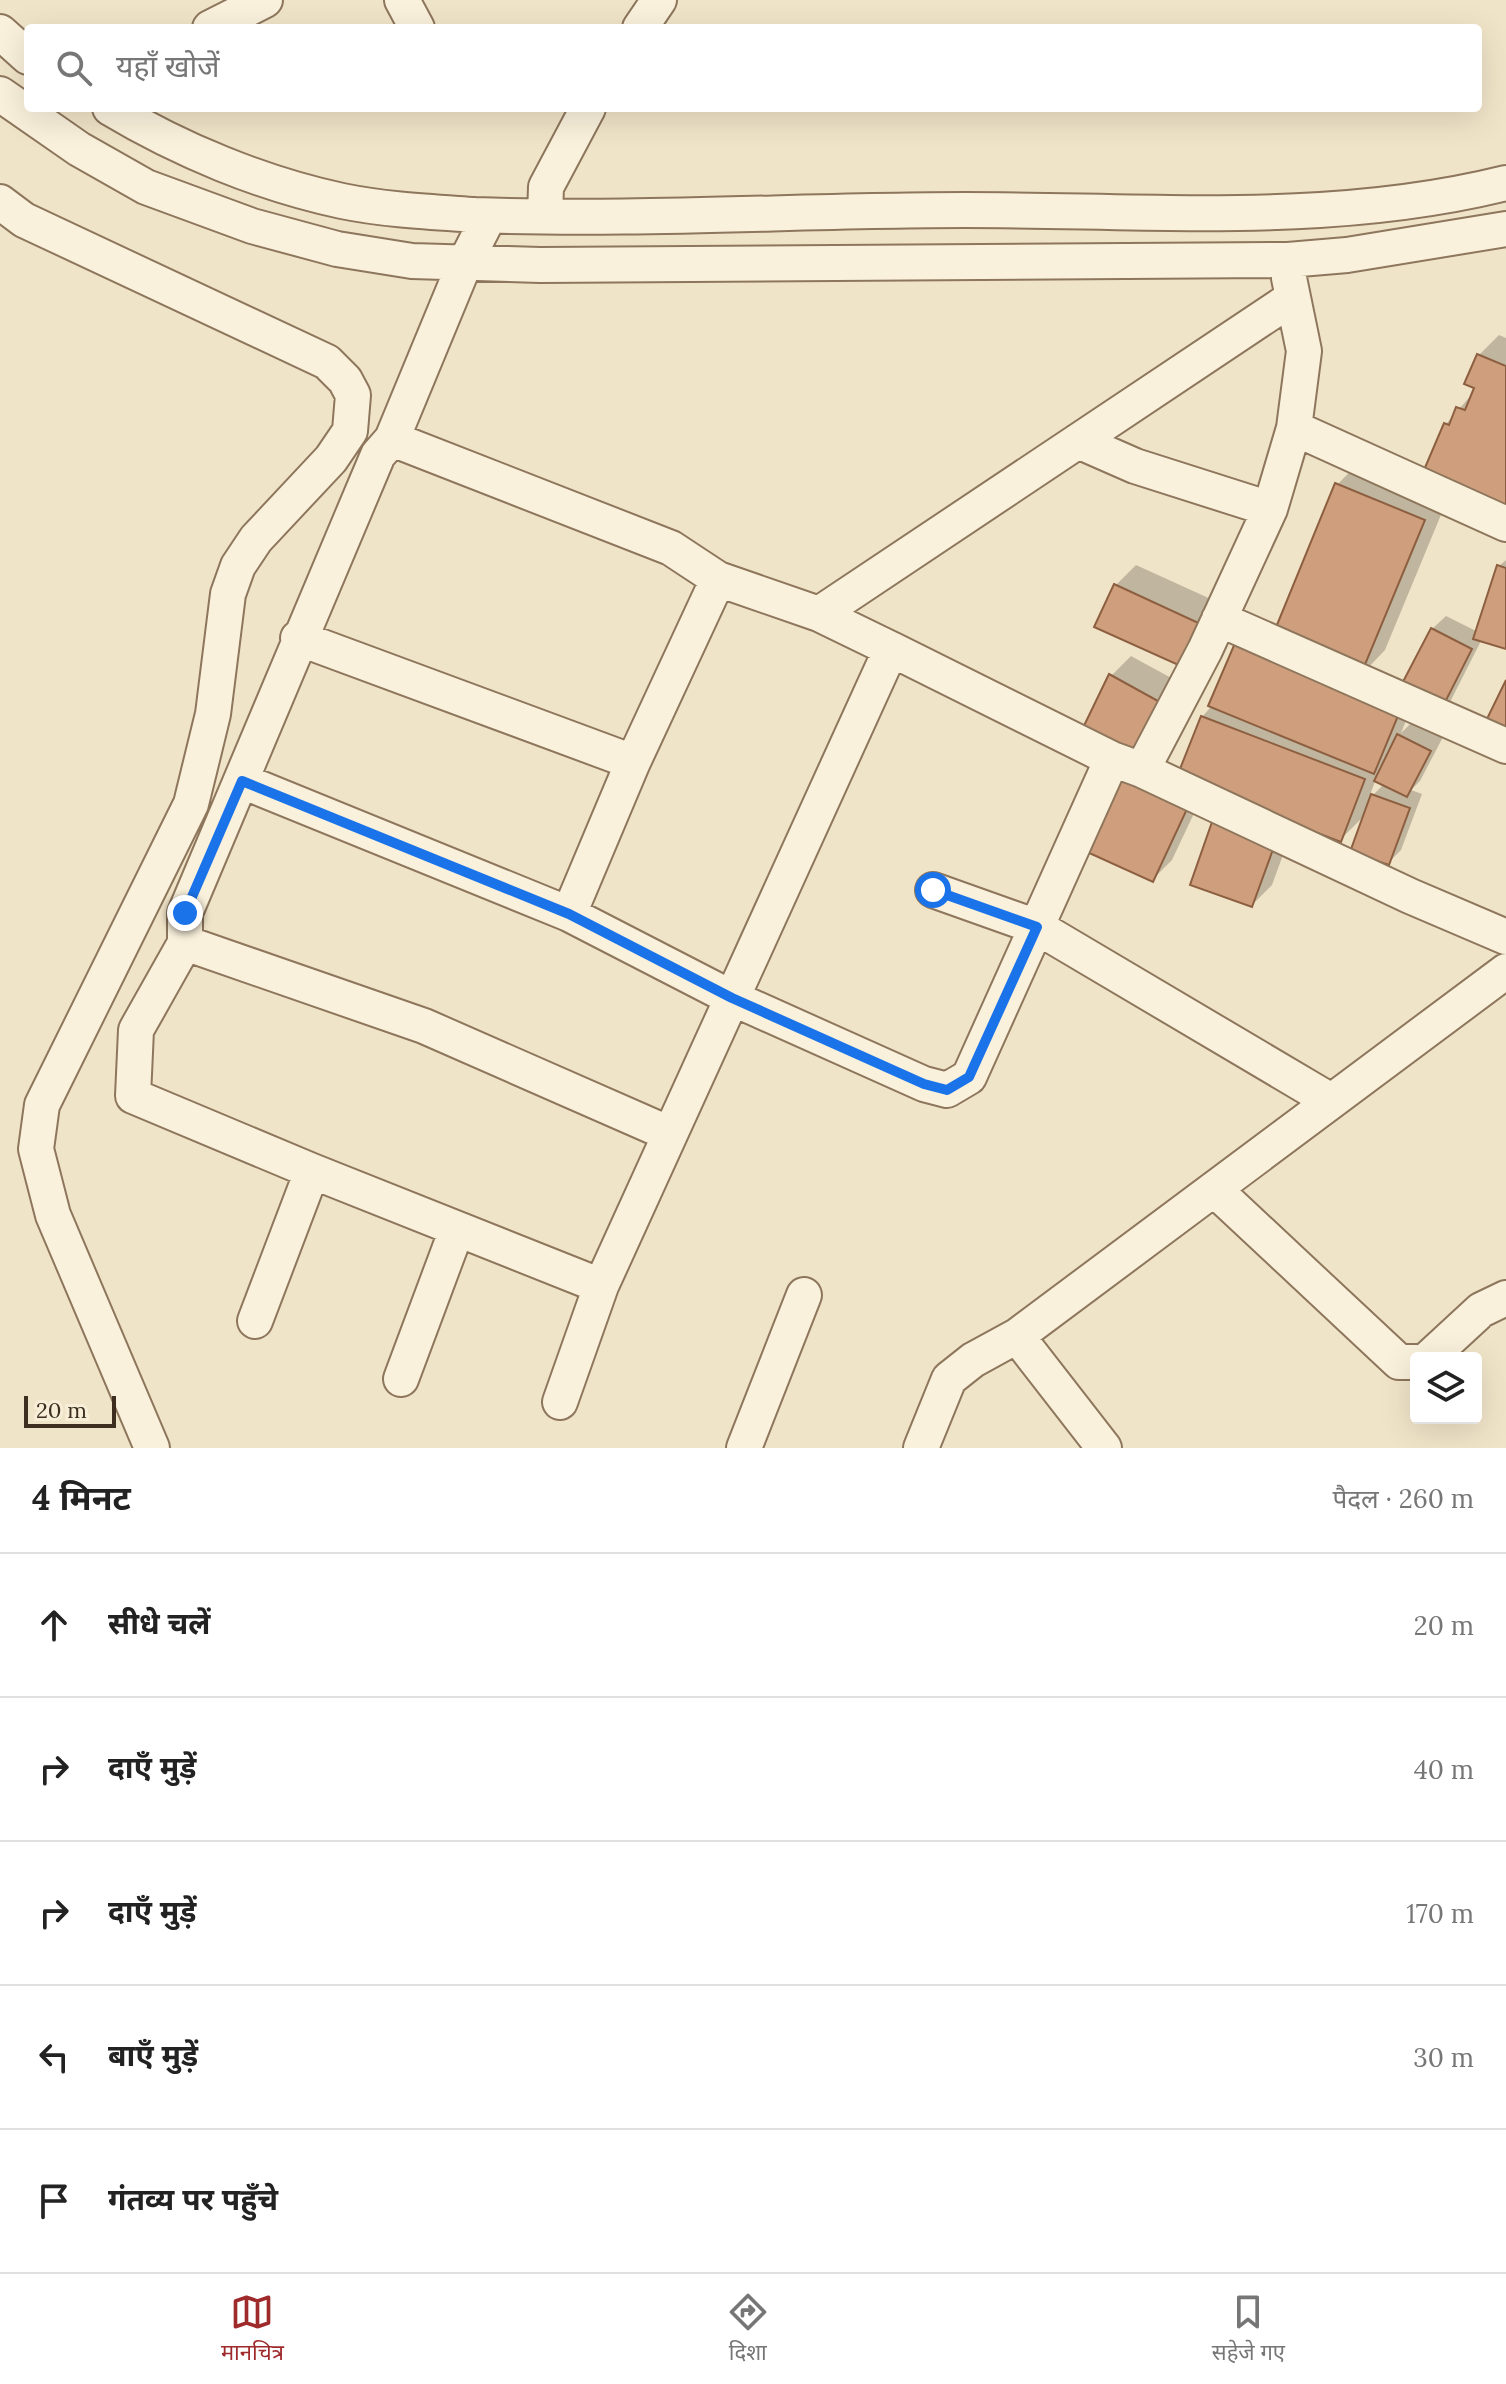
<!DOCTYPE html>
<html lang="hi">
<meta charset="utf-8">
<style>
body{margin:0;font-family:Lora,"Noto Sans Devanagari",serif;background:#f6f6f6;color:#222}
.controls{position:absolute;right:24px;bottom:24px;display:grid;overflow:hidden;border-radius:8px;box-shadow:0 8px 32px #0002}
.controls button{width:72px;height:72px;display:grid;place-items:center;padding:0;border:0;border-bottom:2px solid #e0e0e0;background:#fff;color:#222;font:40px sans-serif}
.scale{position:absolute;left:24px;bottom:20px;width:92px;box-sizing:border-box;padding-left:8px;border:4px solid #3d2e20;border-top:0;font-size:22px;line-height:28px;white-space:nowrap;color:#3d2e20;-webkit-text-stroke:6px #f7eed8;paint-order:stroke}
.stop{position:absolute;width:24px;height:24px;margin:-18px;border:6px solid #1a73e8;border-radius:50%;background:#fff}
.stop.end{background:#1a73e8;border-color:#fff;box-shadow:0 2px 8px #0008}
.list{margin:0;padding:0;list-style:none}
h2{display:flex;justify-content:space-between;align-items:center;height:104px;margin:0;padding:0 32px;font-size:34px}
h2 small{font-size:26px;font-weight:400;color:#767676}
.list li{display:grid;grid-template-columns:52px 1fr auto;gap:24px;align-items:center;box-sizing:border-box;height:144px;padding:0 32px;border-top:2px solid #e0e0e0}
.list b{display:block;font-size:30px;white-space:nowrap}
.list em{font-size:26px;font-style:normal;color:#767676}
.icon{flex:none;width:44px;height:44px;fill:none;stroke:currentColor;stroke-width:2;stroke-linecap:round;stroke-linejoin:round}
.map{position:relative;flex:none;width:1506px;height:1448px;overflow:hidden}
.search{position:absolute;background:#fff;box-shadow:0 8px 32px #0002;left:24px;right:24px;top:24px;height:88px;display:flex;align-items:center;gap:20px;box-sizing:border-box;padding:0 28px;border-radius:8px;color:#767676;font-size:30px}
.sheet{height:824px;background:#fff}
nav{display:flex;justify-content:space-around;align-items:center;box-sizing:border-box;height:112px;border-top:2px solid #e0e0e0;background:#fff;font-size:22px;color:#767676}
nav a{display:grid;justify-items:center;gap:4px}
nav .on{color:#9e2a2b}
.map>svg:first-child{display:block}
.shadow{fill:#0003;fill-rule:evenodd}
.building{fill:#cf9f7d;stroke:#8d5f41;stroke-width:2}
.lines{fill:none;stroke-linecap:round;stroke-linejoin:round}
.minor-casing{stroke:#8d765c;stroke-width:38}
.minor{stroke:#faf1dc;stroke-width:34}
.route{stroke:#1a73e8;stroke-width:10}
</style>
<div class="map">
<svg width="1506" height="1448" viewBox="0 0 1506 1448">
<rect width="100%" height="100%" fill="#f0e4c8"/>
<path class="shadow" d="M 1499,335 L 1506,338 L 1506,509 L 1446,424 L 1474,392 L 1479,355 Z
M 1363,458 L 1450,493 L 1385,650 L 1367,669 L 1404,684 L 1432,629 L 1446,616 L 1478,632 L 1499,566 L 1506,560 L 1506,647 L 1482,639 L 1450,702 L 1436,715 L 1413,704 L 1401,733 L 1412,722 L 1443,737 L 1420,781 L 1411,790 L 1422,794 L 1401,850 L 1388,863 L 1366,814 L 1340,840 L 1295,822 L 1272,885 L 1252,905 L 1214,823 L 1234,803 L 1206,788 L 1172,860 L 1152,880 L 1123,780 L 1111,676 L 1131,656 L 1186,686 L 1142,759 L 1179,776 L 1202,717 L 1276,632 L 1337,485 ZM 1376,779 L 1385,783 L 1368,800 Z
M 1136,565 L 1224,605 L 1205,646 L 1116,585 Z"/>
<path class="building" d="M 1477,354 L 1506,366 L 1506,511 L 1421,477 L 1444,423 L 1449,425 L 1456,407 L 1465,410 L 1474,388 L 1464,384 Z
M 1335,483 L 1425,520 L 1359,679 L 1270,642 Z
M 1497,565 L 1506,568 L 1506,649 L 1473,639 Z
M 1114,584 L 1205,626 L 1185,668 L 1094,627 Z
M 1431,628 L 1472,649 L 1437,718 L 1395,697 Z
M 1235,643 L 1400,711 L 1374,774 L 1208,706 Z
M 1109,674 L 1167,706 L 1140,765 L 1079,736 Z
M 1506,680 L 1506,738 L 1483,727 Z
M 1201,716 L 1365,779 L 1341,842 L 1176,779 Z
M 1397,734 L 1431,751 L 1407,797 L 1374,781 Z
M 1122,779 L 1187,809 L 1153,882 L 1087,852 Z
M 1371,794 L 1410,808 L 1389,865 L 1350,852 Z
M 1212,822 L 1275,844 L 1252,907 L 1190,885 Z"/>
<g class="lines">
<g class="minor-casing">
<path id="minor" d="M 402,0 L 417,28
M 210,28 L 265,0
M 640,28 L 659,0
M 0,32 L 28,57
M 0,94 L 79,149 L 146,187 L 252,226 L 337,249 L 412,261 L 540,265 L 1288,260 L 1347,255 L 1506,229
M 110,108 C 180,150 262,184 342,201 C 386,210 431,212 475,215 C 638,221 802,210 965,210 C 1145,210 1329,227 1506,183
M 0,202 L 24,220 L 327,362 L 345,380 L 353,395 L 350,431 L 331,459 L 256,539 L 238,566 L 228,594 L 213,714 L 191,804 L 42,1105 L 36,1149 L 53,1215 L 152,1448
M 489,216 L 464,265 L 392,439 L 378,455 L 185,913 L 185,943 L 136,1030 L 133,1096 L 312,1171 L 601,1286 L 891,649 L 819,614 L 1291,299
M 545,216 L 546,187 L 588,108
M 1289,278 L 1304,351 L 1294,428 L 1270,509 L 1205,650 L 1142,770 L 1410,896 L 1506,937
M 1294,428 L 1506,524
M 392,439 L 671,548 L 718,579 L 819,614
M 1078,441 L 1135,466 L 1270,509
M 1219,619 L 1506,746
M 298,638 L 633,762
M 891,649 L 1112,759
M 242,781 L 569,914 L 732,998 L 924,1084 L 947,1090 L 969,1077 L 1112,759 L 1142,770
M 933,890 L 1037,927 L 1331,1101
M 569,914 L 633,762 L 718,579
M 185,943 L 424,1026 L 670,1134
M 1214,1189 L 1399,1362 L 1416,1362
M 255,1321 L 312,1171
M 1017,1336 L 1104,1448
M 1429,1358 L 1481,1310 L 1506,1298
M 401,1379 L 457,1229
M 560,1402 L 601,1286
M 744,1448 L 804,1295
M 921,1448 L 949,1379 L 973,1360 L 1017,1336 L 1506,971"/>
</g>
<use href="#minor" class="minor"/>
</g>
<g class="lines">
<path class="route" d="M 185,913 L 242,781 L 569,914 L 732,998 L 924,1084 L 947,1090 L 969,1077 L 1037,927 L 933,890"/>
</g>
</svg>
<div class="controls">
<button><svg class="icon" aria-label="layers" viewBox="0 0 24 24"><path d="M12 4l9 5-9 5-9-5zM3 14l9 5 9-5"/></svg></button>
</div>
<div class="scale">20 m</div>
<div class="stop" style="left:933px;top:890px"></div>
<div class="stop end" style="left:185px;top:913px"></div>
<div class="search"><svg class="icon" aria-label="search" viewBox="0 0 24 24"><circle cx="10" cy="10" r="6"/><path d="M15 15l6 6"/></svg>यहाँ खोजें</div>
</div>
<section class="sheet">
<h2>4 मिनट<small>पैदल · 260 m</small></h2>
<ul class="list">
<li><svg class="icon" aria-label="ahead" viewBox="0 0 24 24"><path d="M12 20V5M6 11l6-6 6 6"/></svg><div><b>सीधे चलें</b></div><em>20 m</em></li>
<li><svg class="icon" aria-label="right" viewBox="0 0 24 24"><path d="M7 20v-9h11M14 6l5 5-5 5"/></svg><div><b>दाएँ मुड़ें</b></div><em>40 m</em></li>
<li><svg class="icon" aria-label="right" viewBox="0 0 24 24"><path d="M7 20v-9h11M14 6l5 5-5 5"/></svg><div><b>दाएँ मुड़ें</b></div><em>170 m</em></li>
<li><svg class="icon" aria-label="left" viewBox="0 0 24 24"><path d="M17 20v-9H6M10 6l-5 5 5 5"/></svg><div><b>बाएँ मुड़ें</b></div><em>30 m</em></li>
<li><svg class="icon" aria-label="arrive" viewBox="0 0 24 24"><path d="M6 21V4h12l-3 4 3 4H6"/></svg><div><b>गंतव्य पर पहुँचे</b></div></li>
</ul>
</section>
<nav>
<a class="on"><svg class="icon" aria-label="map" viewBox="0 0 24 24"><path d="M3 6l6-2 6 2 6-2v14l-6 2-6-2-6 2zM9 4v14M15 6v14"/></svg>मानचित्र</a>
<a><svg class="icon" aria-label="directions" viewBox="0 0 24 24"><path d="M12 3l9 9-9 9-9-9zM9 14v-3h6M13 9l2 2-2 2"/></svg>दिशा</a>
<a><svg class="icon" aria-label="saved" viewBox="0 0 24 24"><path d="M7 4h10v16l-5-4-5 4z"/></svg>सहेजे गए</a>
</nav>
